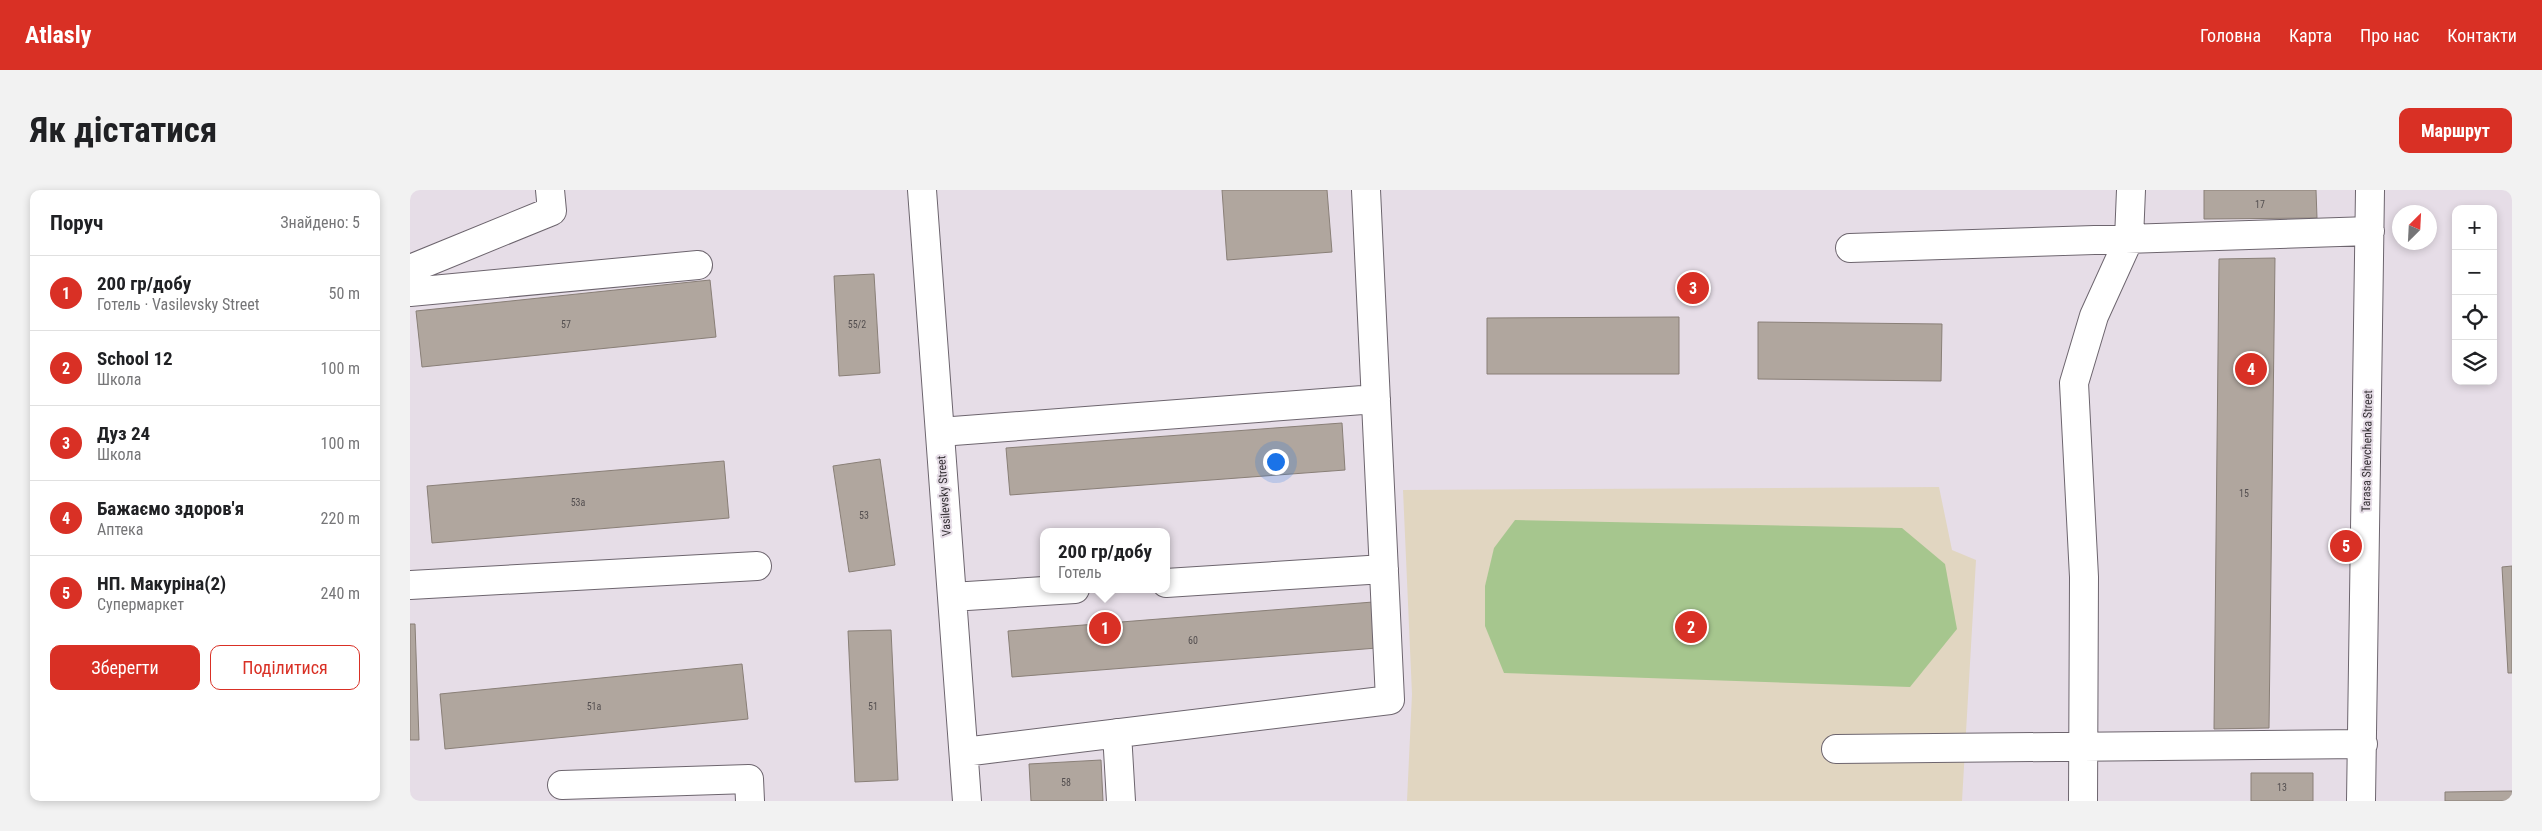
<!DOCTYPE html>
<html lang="uk">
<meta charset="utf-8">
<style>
body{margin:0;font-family:"Roboto Condensed",sans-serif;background:#f2f2f2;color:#202124}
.controls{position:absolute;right:15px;top:15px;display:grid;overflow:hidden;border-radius:10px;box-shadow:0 2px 8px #0003}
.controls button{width:45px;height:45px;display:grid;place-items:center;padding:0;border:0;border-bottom:1px solid #e0e0e0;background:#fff;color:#202124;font:25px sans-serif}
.compass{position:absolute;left:1982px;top:15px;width:45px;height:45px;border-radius:50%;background:#fff;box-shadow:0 2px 8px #0003;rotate:24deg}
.you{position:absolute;left:865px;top:271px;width:18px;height:18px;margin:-12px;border:4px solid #fff;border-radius:50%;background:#1a73e8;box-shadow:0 0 0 8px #1a73e833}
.badge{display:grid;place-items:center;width:32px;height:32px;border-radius:50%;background:#d93025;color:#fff;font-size:16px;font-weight:700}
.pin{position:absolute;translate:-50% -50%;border:2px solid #fff;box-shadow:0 1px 5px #0006}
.popup{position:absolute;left:630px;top:338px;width:130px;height:65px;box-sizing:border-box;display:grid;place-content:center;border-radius:10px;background:#fff;filter:drop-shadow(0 1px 4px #0005);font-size:16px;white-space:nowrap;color:#757577}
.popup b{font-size:19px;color:#202124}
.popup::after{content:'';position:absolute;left:50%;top:100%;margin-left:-10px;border:10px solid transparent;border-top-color:#fff}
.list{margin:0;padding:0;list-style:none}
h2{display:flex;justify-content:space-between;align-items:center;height:65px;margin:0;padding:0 20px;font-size:21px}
h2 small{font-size:16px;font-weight:400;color:#757577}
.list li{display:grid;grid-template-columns:32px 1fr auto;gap:15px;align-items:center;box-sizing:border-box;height:75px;padding:0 20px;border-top:1px solid #e0e0e0}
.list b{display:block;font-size:19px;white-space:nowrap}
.list p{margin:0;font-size:16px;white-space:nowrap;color:#757577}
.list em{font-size:16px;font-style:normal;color:#757577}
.actions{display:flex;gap:10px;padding:15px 20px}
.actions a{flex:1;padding:11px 0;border:1px solid #d93025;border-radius:10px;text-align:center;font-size:18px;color:#d93025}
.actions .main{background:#d93025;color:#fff}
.icon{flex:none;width:28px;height:28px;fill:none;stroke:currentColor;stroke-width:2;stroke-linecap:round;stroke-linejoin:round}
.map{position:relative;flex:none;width:2102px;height:611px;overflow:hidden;border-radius:10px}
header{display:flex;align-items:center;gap:30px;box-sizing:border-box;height:70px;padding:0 25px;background:#d93025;color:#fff}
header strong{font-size:24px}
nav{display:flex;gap:28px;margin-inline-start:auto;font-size:18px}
.intro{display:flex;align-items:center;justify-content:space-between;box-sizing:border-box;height:120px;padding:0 30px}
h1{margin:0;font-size:35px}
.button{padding:12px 22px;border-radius:10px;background:#d93025;color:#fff;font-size:18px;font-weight:700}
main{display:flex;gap:30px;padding:0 30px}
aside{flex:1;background:#fff;border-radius:10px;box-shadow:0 2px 8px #0003}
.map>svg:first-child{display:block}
.education{fill:#e1d6c1}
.green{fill:#a6c68e}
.building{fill:#b0a69e;stroke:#897f77}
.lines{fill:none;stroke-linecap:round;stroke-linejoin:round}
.minor-casing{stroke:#6d656e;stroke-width:30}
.minor{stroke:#fff;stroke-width:28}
.labels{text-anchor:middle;stroke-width:4;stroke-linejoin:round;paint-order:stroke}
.number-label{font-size:10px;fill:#544f50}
.street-label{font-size:12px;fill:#363236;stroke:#e6dde7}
</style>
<header>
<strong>Atlasly</strong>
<nav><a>Головна</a><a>Карта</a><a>Про нас</a><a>Контакти</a></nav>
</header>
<div class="intro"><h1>Як дістатися</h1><a class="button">Маршрут</a></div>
<main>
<aside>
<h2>Поруч<small>Знайдено: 5</small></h2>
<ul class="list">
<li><span class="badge">1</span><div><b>200 гр/добу</b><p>Готель · Vasilevsky Street</p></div><em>50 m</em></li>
<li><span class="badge">2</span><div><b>School 12</b><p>Школа</p></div><em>100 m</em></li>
<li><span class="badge">3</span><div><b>Дуз 24</b><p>Школа</p></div><em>100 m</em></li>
<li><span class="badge">4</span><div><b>Бажаємо здоров'я</b><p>Аптека</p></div><em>220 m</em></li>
<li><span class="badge">5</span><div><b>НП. Макуріна(2)</b><p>Супермаркет</p></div><em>240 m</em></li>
</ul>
<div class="actions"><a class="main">Зберегти</a><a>Поділитися</a></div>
</aside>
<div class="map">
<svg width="2102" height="611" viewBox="0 0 2102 611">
<rect width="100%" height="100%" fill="#e6dde7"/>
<path class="education" d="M 1529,297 L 1542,360 L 1566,370 L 1552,611 L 997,611 L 1002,504 L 993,300 Z"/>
<path class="green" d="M 1105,330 L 1492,338 L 1535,374 L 1547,439 L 1500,497 L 1094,483 L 1075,436 L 1075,396 L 1084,358 Z"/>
<path class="building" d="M 812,0 L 917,0 L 922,62 L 817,70 Z
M 1794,0 L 1906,0 L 1907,28 L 1794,29 Z
M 1865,68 L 1859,538 L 1804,539 L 1809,69 Z
M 464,84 L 470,183 L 429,186 L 424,86 Z
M 300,90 L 306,147 L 12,177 L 6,121 Z
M 1269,127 L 1269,184 L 1077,184 L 1077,128 Z
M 1348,132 L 1532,134 L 1531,191 L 1348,189 Z
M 932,233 L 935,280 L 600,305 L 596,258 Z
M 470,269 L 485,375 L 439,382 L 423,276 Z
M 314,271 L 319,328 L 22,353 L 17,296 Z
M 2102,376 L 2102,483 L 2098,483 L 2092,377 Z
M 963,412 L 967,458 L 602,487 L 598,441 Z
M 0,434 L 5,434 L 9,550 L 0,550 Z
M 481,440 L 488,590 L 445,592 L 438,441 Z
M 332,474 L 338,529 L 35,559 L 30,504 Z
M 691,570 L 693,611 L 621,611 L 619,574 Z
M 1841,583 L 1903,583 L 1903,611 L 1841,611 Z
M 2102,601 L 2102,611 L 2035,611 L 2035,602 Z"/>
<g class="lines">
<g class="minor-casing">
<path id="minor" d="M 512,0 L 557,611
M 1440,58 L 1960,41
M 0,79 L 142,21 L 140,0
M 0,102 L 288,75
M 530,242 L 966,209
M 756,393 L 974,379
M 0,395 L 347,376
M 542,407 L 665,399
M 707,543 L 711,611
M 1426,559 L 1953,554
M 554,562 L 980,510 L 956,0
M 152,595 L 339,589 L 340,611
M 1673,611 L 1674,387 L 1664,193 L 1684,126 L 1719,49 L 1721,0
M 1951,611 L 1960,0"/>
</g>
<use href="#minor" class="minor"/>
</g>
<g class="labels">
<g class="number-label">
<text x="1850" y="18">17</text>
<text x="156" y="138">57</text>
<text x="447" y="138">55/2</text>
<text x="1834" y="307">15</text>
<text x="168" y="316">53а</text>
<text x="454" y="329">53</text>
<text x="783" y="454">60</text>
<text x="184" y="520">51а</text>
<text x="463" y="520">51</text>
<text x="656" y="596">58</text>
<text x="1872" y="601">13</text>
</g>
<g class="street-label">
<text transform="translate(1957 261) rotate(-89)" y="4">Tarasa Shevchenka Street</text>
<text transform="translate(534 306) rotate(-94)" y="4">Vasilevsky Street</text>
</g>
</g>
</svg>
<div class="controls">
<button>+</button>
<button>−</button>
<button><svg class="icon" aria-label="locate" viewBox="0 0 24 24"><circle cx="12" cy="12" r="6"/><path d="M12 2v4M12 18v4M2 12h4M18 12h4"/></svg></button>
<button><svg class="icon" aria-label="layers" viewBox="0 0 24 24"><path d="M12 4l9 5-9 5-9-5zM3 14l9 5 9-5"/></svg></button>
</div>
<svg class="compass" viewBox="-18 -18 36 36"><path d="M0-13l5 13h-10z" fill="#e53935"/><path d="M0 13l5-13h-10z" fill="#757577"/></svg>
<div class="you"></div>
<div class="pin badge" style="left:695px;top:438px">1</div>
<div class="popup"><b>200 гр/добу</b>Готель</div>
<div class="pin badge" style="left:1281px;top:437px">2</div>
<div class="pin badge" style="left:1283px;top:98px">3</div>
<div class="pin badge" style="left:1841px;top:179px">4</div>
<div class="pin badge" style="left:1936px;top:356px">5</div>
</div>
</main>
